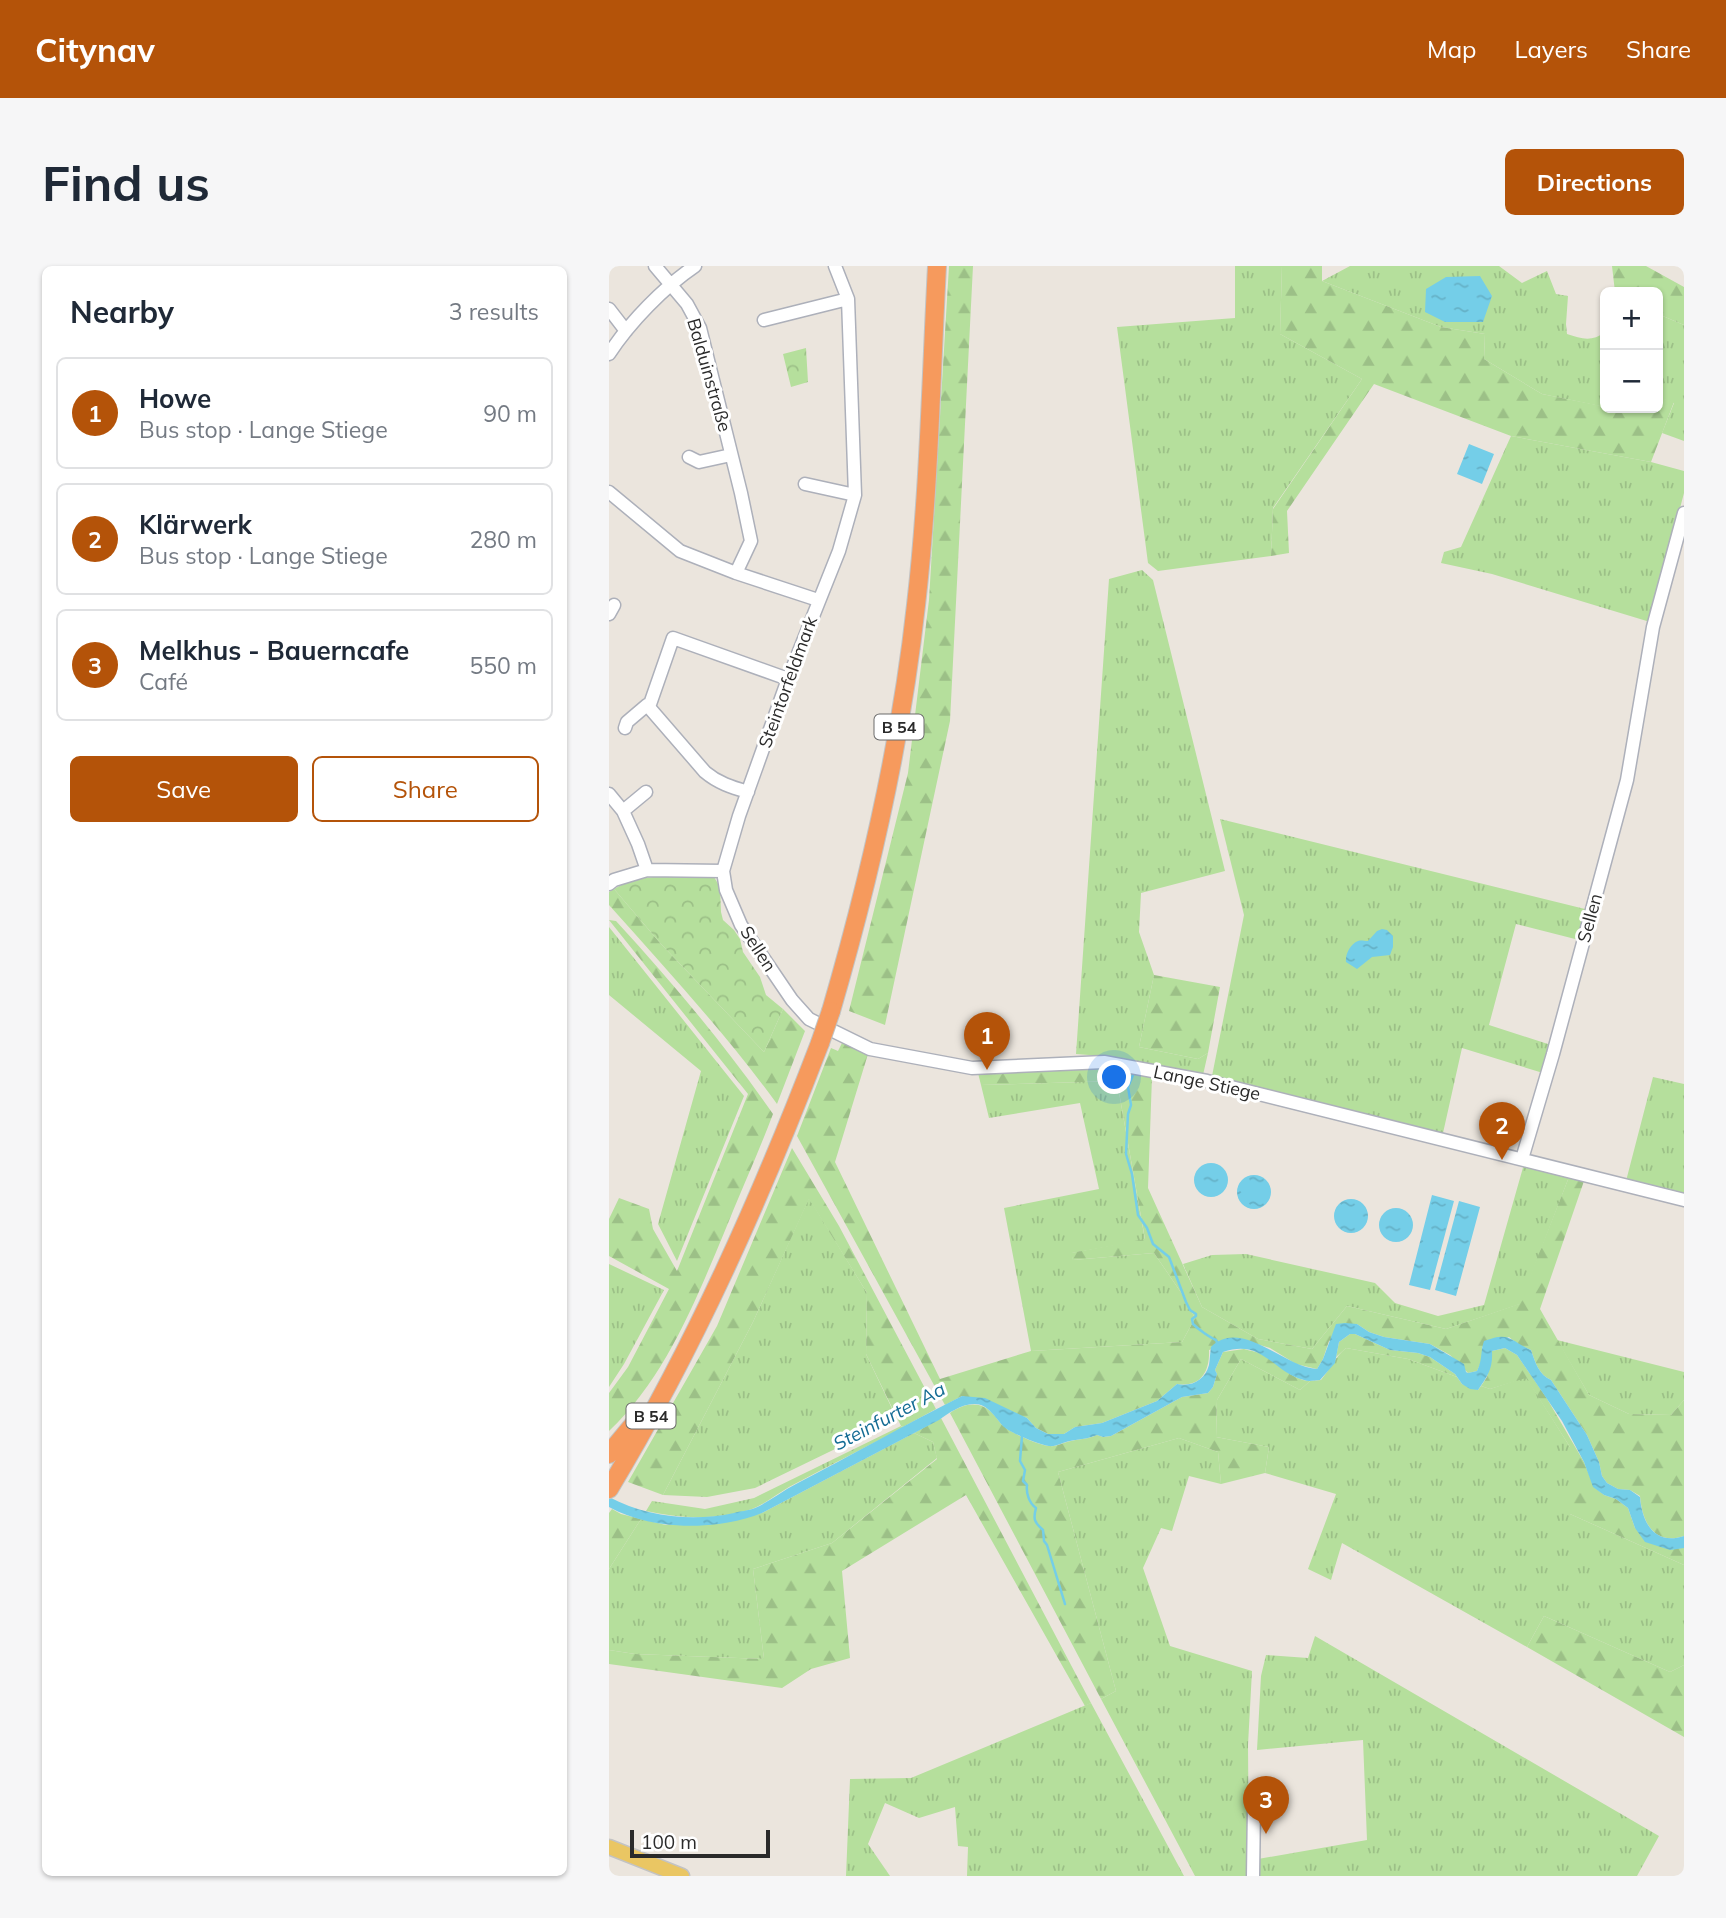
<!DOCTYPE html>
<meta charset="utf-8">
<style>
body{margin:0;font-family:Mulish,sans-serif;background:#f6f6f7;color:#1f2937}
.controls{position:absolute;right:21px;top:21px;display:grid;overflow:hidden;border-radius:10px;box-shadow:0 2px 5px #0004}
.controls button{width:63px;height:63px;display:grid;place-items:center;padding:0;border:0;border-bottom:2px solid #e0e1e3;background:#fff;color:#1f2937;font:35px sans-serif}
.scale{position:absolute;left:21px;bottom:18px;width:140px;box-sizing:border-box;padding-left:7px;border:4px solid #2a2a2a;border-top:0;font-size:19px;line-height:24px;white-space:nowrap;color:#2a2a2a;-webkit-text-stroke:5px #fff;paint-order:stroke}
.you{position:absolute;left:506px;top:812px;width:24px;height:24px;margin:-18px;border:5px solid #fff;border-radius:50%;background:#1a73e8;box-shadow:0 0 0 10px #1a73e833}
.badge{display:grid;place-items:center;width:46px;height:46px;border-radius:50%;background:#b45309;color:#fff;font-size:23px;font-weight:700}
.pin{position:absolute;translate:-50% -58px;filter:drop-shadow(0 2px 4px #0008)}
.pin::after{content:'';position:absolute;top:37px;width:24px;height:21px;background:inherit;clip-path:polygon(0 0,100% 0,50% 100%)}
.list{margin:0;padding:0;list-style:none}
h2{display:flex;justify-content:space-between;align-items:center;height:91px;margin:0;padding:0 28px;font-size:30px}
h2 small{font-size:23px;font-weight:400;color:#747a83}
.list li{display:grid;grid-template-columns:46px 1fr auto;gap:21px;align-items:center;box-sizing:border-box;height:112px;margin:0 14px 14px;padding:0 14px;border:2px solid #e0e1e3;border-radius:10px}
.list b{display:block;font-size:26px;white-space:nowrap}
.list p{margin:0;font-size:23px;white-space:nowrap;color:#747a83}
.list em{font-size:23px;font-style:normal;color:#747a83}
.actions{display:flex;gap:14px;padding:21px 28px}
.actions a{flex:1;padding:16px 0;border:2px solid #b45309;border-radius:10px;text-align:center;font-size:24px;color:#b45309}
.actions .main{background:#b45309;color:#fff}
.map{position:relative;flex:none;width:1075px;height:1610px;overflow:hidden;border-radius:10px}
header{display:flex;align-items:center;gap:42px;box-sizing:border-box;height:98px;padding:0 35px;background:#b45309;color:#fff}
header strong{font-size:33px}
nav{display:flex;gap:38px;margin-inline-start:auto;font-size:24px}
.intro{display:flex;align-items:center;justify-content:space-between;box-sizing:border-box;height:168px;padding:0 42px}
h1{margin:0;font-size:49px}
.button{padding:18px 32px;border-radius:10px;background:#b45309;color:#fff;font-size:24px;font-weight:700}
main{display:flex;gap:42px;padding:0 42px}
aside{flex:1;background:#fff;border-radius:10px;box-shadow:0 2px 5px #0004}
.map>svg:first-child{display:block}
.grass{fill:url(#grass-tufts)}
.forest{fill:url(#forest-firs)}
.park{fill:url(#park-crowns)}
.water{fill:url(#water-ripples)}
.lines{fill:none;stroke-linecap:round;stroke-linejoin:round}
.stream{stroke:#74cee8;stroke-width:2.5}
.minor-casing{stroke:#adb0ba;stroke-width:15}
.major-casing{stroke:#c3c3c3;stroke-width:17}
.highway-casing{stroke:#c3c3c3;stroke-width:20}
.minor{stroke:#fff;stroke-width:12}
.major{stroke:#eac663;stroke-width:14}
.highway{stroke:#f69a5d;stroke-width:18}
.highway-bridge-casing{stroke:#c3c3c3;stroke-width:20;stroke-linecap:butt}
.highway-bridge{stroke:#f69a5d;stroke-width:18}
.labels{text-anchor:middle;stroke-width:6;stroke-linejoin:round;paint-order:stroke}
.shield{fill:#fff;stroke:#6a6a6a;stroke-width:2}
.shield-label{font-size:16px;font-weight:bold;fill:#2a2a2a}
.street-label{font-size:18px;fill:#2a2a2a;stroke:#fff}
.water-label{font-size:19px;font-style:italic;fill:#146c94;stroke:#fff}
</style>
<header>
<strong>Citynav</strong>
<nav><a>Map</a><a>Layers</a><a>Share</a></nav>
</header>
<div class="intro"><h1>Find us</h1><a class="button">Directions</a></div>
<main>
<aside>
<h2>Nearby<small>3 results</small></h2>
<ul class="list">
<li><span class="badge">1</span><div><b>Howe</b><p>Bus stop · Lange Stiege</p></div><em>90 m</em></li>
<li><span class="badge">2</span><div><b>Klärwerk</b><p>Bus stop · Lange Stiege</p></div><em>280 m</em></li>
<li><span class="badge">3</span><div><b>Melkhus - Bauerncafe</b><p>Café</p></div><em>550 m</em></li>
</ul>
<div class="actions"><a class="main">Save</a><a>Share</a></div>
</aside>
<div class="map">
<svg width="1075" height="1610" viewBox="0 0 1075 1610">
<defs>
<pattern id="grass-tufts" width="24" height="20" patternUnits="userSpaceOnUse" patternTransform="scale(1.75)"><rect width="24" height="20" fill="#b5df9c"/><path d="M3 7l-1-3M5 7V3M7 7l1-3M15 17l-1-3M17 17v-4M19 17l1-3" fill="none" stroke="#9cc087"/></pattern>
<pattern id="forest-firs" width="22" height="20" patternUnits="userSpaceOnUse" patternTransform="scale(1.75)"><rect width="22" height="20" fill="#b5df9c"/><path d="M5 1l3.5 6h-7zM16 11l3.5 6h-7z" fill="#9cc087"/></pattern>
<pattern id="park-crowns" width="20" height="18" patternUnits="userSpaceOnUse" patternTransform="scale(1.75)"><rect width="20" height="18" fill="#b5df9c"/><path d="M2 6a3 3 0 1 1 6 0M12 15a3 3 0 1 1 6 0" fill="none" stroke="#9cc087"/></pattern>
<pattern id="water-ripples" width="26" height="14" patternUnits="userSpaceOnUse" patternTransform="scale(1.75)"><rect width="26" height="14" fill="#74cee8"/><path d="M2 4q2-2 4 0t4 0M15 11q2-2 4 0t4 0" fill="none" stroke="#65b1c7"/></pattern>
</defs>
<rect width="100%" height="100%" fill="#ebe5dd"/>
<path class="grass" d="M 626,0 L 673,0 L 671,68 L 753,113 L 664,242 L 662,290 L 549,305 L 539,297 L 508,61 L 626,52 Z
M 741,0 L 890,0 L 913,17 L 938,5 L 947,28 L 959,30 L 957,58 L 958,68 C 973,73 983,76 996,66 L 996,141 L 933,128 L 875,93 L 876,68 L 832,61 L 713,15 Z
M 1049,48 L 1075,59 L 1075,175 L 1053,167 L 1065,137 L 1049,131 Z
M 902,170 L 1042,196 L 1075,205 L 1075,227 L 1041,356 L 883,308 L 832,297 L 835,286 L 852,281 Z
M 533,304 L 544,314 L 616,605 L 532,627 L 530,666 L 545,709 L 530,781 L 589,793 L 599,787 L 594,809 L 493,790 L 467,788 L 500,313 Z
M 611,553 L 976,643 L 970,674 L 907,658 L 880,759 L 942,779 L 934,807 L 853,782 L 834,867 L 603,810 L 635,649 Z
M 0,661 L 135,830 L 68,995 L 49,958 L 92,805 L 0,729 Z
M 1044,811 L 1075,818 L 1075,930 L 1017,915 Z
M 508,815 L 536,974 L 463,987 L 464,994 L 545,987 L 573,1028 L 586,1052 L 573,1076 L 422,1085 L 395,942 L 490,923 L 471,837 L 380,852 L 372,819 Z
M 915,898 L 960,911 L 911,1038 L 837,1063 L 738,1040 L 703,1083 L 649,1073 L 593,1041 L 574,998 L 603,989 L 637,988 L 766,1017 L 786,1037 L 829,1050 L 875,1039 Z
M 200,932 L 258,1027 L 257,1088 L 288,1153 L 146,1222 L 98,1231 L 54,1229 L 144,1056 Z
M 0,998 L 55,1024 L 15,1098 L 0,1121 Z
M 948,1074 L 1075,1106 L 1075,1134 L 1062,1149 L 1020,1148 L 980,1129 Z
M 737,1082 L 799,1093 L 848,1111 L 853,1118 L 869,1124 L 872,1120 L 881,1123 L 917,1111 L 961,1181 L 961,1248 L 1075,1299 L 1075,1399 L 1061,1406 L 935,1350 L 918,1381 L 733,1277 L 722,1314 L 699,1303 L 727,1228 L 656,1207 L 660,1181 L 607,1171 L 608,1134 L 632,1093 L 691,1124 L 701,1115 L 712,1114 C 721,1103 726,1091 737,1082 Z
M 292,1160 L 294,1162 C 256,1181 218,1201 180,1221 C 168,1228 156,1238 143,1243 C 109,1254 72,1253 37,1245 L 43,1235 L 96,1243 L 145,1232 Z
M 305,1167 L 324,1176 L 328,1192 L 223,1277 L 144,1303 L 155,1393 L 26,1388 L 0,1384 L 0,1303 L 32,1253 L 57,1259 L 153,1247 Z
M 570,1172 L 609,1186 L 612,1218 L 580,1210 L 563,1265 L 552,1262 L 534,1302 L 561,1380 L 643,1405 L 639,1479 L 640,1610 L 586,1610 L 492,1433 L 507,1425 L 449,1206 Z
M 706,1370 L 1050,1570 L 1028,1610 L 648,1610 L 649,1593 L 758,1574 L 754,1474 L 648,1484 L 652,1410 L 657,1389 L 699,1392 Z
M 482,1437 L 575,1610 L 358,1610 L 359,1581 L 349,1580 L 346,1541 L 310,1552 L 276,1537 L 259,1578 L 281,1610 L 237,1610 L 241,1513 L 302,1512 Z"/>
<path class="forest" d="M 340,0 L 364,0 L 341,455 L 276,759 L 240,745 L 299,507 L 320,334 Z
M 673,0 L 713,0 L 713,15 L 832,61 L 876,68 L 875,93 L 933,128 L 1013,144 L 1014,142 L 1049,142 L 1049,131 L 1065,136 L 1042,196 L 902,170 L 765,118 L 678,245 L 680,287 L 662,290 L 664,243 L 753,113 L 671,68 Z
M 1003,0 L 1037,0 L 1075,21 L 1075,59 L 1049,48 L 1049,26 L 1006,26 Z
M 5,623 L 52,678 L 155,786 L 174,743 L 196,765 L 168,838 C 117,768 58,704 0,639 L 0,626 Z
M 0,654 L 7,655 C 64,717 116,779 164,848 C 149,888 131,927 115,967 C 86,1036 56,1112 0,1165 L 0,1127 L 19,1101 L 60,1023 L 0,990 L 0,953 L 10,932 L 40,943 L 44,963 L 68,1005 L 139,828 Z
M 545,709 L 611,721 L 599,787 L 589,793 L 530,781 Z
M 233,777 L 259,788 L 226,896 L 331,1113 L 422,1085 L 573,1076 L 586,1052 L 573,1028 L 545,987 L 464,994 L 462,987 L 536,973 L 508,815 L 372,819 L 369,807 L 494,800 L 543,811 L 539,922 L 593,1041 L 649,1073 L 703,1083 L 738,1040 L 837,1063 L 910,1038 L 960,911 L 975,915 L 931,1043 L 980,1129 L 1020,1148 L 1062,1149 L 1075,1134 L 1075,1270 C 1045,1280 1033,1256 1031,1230 L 1021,1224 L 1009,1223 L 998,1217 L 993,1210 L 990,1196 L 978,1169 L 942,1114 C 930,1109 926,1096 922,1084 L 910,1079 L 900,1071 L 873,1081 L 873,1094 L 868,1105 L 859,1107 L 841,1089 L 821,1078 L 775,1071 L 760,1066 L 748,1058 L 720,1075 L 714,1093 L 708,1103 L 687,1098 L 661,1082 L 631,1073 L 600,1084 C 601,1105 592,1122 568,1118 L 548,1135 L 493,1157 L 466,1161 L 455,1168 L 439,1168 L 427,1162 L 418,1152 L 353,1130 L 336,1139 L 188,870 L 222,782 L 229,785 Z
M 183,882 L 230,960 L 327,1143 L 294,1161 L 292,1160 L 257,1088 L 258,1027 L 200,933 L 144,1056 L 54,1229 L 19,1216 L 108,1060 Z
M 741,1068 L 746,1068 L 781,1084 L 809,1087 L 821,1091 L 846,1108 L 848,1111 L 799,1093 L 737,1082 L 727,1091 L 730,1076 Z
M 896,1082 L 908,1089 L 937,1131 L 975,1196 L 985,1221 L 995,1229 L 1007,1233 L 1019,1242 L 1026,1262 L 1075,1282 L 1075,1299 L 961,1248 L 961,1181 L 917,1112 L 881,1123 L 872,1120 L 878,1111 L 883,1085 Z
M 635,1083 C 642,1085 650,1086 656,1090 C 671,1098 682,1114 701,1115 L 691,1124 L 632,1093 L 608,1134 L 607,1171 L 660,1181 L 656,1207 L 612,1218 L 609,1186 L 570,1172 L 449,1206 L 507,1425 L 492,1433 L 341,1147 C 356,1137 372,1134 385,1149 C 389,1153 391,1158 396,1161 C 402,1167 432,1180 441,1180 C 447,1181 455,1176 462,1175 C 471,1173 479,1173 488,1169 L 494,1171 L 502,1170 L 573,1131 L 599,1127 L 604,1121 L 608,1108 L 606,1104 L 614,1086 Z
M 332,1152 L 482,1437 L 476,1440 L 357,1229 L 233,1305 L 241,1392 L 202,1403 L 173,1422 L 0,1398 L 0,1384 L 26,1388 L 155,1393 L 144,1303 L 223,1277 L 328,1193 L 324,1176 L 305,1167 Z
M 3,1243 L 12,1248 L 32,1253 L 0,1303 L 0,1247 Z
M 935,1350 L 1061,1406 L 1075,1399 L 1075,1471 L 918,1381 Z"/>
<path class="park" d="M 197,82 L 199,116 L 182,121 L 174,88 Z
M 100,610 L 105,611 L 111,621 L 112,646 L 114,654 L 125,664 L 131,673 L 134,686 L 151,711 L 157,729 L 174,743 L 155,786 L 52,678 L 5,623 C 33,606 69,611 100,610 Z"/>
<path class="water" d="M 871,10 L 883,30 L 874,56 L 836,56 L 816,46 L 817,23 L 837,11 Z
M 860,178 L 885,188 L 873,218 L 848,208 Z
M 773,663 L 778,664 L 784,670 L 784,681 L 781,689 L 763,691 L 748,703 L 737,696 C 736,689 741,678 749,675 C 752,674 755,675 759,675 L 768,665 Z
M585 914a17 17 0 1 1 34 0a17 17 0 1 1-34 0Z
M628 926a17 17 0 1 1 34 0a17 17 0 1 1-34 0Z
M 823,929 L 845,935 L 821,1024 L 800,1019 Z
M725 950a17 17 0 1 1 34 0a17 17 0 1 1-34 0Z
M 850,935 L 871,941 L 847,1030 L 826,1024 Z
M770 959a17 17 0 1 1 34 0a17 17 0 1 1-34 0Z
M 736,1057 L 748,1058 L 760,1066 L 775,1071 L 821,1078 L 855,1098 L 857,1106 L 859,1107 L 868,1105 C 874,1092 871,1086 875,1075 C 901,1065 900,1074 922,1084 C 926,1096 930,1109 942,1114 L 978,1169 L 990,1196 L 993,1210 L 998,1217 L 1009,1223 L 1021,1224 L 1031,1231 C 1033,1256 1045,1280 1075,1270 L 1075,1282 L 1061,1284 L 1036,1276 L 1026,1262 L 1019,1242 L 1007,1233 L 995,1229 L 984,1221 L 975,1196 L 953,1155 L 908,1089 L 896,1082 L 883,1085 C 884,1102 879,1110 869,1124 L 861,1123 L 853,1118 L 846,1108 L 821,1091 L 809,1087 L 781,1084 L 746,1068 L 741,1068 L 730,1076 L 726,1097 L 711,1114 C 706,1114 700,1116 695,1114 C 664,1107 654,1072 614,1086 L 606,1104 L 608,1108 L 604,1121 L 599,1127 L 573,1131 L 502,1170 L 494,1171 L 488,1169 C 479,1173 471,1173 461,1175 C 454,1176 447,1181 440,1180 C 430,1179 402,1167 395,1161 C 386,1152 380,1138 365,1138 C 352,1138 340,1147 330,1154 L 153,1247 C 108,1265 43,1265 0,1241 L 0,1231 C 38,1251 83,1256 125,1247 C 131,1245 139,1245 146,1242 C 160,1236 173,1225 187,1218 C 243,1189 297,1158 353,1130 L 376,1132 L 418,1152 L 427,1162 L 439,1168 L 455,1168 L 466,1161 L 493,1157 L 548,1135 L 568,1118 C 583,1121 596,1114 600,1099 C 601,1093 601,1087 602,1081 C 632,1051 676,1102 708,1103 L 714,1093 L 727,1058 Z"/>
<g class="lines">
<path class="stream" d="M 524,809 L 519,821 L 522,839 L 519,848 L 517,888 L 523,908 L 529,949 L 538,962 L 544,978 L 560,991 L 577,1036 L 581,1044 L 587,1048 L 587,1050 L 583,1053 L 584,1058 C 589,1063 600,1071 607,1074 L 609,1079
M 413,1170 L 411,1195 L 416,1204 L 414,1215 L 418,1219 C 417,1227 420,1237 427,1242 C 424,1253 425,1256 434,1264 L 435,1275 L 438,1279 L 456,1338"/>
<g class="minor-casing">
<path id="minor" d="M 46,0 L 78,38 L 91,62 L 132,227 L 142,275 L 127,307
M 226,0 L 239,33 L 246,229 L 230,285 L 179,413 L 130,550 L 114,605 L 117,624 L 132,659 L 183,734 L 200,753 L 261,783 L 363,802 L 495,796 L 598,815 L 1075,934
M 0,43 L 17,65
M 155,54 L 239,33
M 0,88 C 20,57 55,21 86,0
M 80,191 L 90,196 L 122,189
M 196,218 L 246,229
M 0,226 L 71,285 L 127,307 L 209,334
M 0,348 L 5,339
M 40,441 L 64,372 L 179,413
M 16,462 L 18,456 L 38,439 L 96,506 C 109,517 122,521 139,526
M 0,528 L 14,545 L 29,578 L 38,604 L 114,605
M 14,545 L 37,526
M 0,618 L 5,614 L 38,604
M 913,893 L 944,788 L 1018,514 L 1044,361 L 1075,247
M 644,1610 L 645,1540"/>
</g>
<g class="major-casing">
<path id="major" d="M 0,1581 L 73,1610"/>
</g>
<g class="highway-casing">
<path id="highway" d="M 222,745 C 261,611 292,477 307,339 C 320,227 322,113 328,0
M 0,1188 L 33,1148
M 0,1223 C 85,1082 152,931 211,777"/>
</g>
<use href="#minor" class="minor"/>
<use href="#major" class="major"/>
<use href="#highway" class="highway"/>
<g class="highway-bridge-casing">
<path id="highway-bridge" d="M 211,777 L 222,745"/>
</g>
<use href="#highway-bridge" class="highway-bridge"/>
</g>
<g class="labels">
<g class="shield">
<rect x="265.5" y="448.5" width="49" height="25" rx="5"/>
<rect x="17.5" y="1137.5" width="49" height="25" rx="5"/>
</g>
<g class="shield-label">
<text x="290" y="467">B 54</text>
<text x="42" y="1156">B 54</text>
</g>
<g class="street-label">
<text transform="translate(100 109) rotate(74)" y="6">Balduinstraße</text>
<text transform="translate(179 416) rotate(-70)" y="6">Steintorfeldmark</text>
<text transform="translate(981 652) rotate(-75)" y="6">Sellen</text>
<text transform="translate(149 683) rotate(57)" y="6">Sellen</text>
<text transform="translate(598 817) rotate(12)" y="6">Lange Stiege</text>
</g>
<g class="water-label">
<text transform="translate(280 1150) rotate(-28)" y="7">Steinfurter Aa</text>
</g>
</g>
</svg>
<div class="controls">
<button>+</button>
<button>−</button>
</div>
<div class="scale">100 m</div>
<div class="you"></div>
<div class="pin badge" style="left:378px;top:804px">1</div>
<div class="pin badge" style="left:893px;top:894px">2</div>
<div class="pin badge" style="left:657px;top:1568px">3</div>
</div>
</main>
